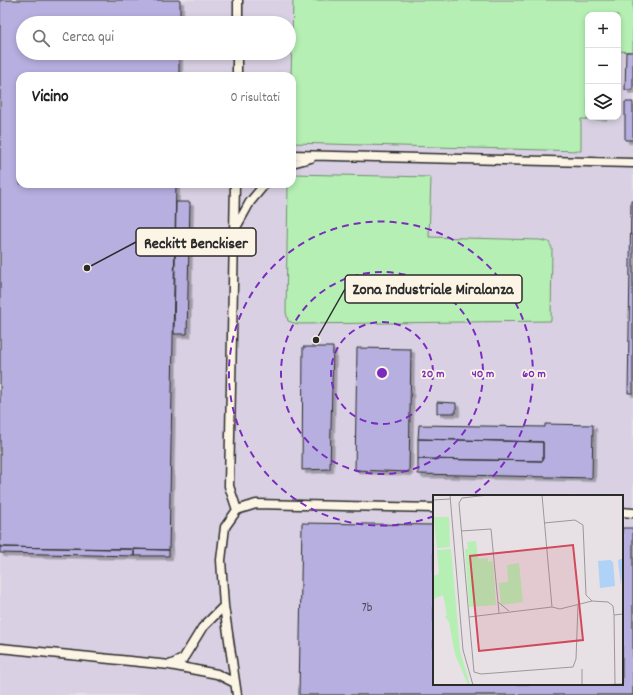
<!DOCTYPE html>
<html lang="it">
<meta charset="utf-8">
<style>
body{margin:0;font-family:Dekko,sans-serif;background:#f6f6f6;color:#222}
.controls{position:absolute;right:12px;top:12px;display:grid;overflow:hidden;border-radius:8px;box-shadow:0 2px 6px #0003}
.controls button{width:36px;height:36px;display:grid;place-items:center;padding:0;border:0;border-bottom:1px solid #e0e0e0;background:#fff;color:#222;font:20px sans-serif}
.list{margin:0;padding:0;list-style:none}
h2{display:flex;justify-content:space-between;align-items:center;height:52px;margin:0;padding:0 16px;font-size:17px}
h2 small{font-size:13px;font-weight:400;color:#767676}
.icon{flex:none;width:22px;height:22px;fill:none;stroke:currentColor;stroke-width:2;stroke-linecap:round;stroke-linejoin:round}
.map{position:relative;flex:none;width:633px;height:695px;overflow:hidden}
.search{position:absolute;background:#fff;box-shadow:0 2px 6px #0003;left:16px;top:16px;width:280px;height:44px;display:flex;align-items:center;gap:10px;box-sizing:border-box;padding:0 14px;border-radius:22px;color:#767676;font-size:15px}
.panel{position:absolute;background:#fff;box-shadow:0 2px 6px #0003;left:16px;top:72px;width:280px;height:116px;border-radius:12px}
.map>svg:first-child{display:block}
.built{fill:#d9d1e3;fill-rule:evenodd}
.green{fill:#b5efb3;stroke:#708d6f}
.building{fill:#b7afe0;stroke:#2b2b2b;filter:url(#shadow)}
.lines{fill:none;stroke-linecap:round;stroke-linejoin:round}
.lane-casing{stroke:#2b2b2b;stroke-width:11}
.lane{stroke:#fcf5e5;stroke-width:8}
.ring{fill:none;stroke:#7b2cbf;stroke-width:2;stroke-dasharray:7 5}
.labels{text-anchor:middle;stroke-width:3.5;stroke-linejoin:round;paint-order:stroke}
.number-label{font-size:13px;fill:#4e4c58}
.inset-road{fill:none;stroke:#9c989a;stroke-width:1}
.view{fill:#d1495b;fill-opacity:0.15;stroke:#d1495b;stroke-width:2}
.inset-edge{fill:none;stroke:#2b2b2b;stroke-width:2}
.centre{fill:#7b2cbf;stroke:#fcf5e5;stroke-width:2}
.ring-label{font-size:12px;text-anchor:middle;font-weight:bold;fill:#7b2cbf;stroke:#fcf5e5;stroke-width:3.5;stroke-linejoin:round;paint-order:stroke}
.leader{fill:none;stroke:#2b2b2b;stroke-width:1.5}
.callout-dot{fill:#2b2b2b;stroke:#fcf5e5;stroke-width:1.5}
.callout{fill:#fcf5e5;stroke:#2b2b2b;stroke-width:1.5}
.callout-label{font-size:16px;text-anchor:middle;font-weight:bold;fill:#2b2b2b}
</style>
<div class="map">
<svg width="633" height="695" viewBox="0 0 633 695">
<defs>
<filter id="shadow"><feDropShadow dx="3.5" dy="3.5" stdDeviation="0" flood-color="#0004"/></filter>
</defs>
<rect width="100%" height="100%" fill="#e7e0e4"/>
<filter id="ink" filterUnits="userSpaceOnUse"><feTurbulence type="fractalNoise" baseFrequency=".025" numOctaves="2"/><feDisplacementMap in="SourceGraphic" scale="8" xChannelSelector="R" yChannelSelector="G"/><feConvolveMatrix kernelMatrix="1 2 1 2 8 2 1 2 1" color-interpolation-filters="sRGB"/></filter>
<g filter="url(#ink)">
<path class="built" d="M 0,0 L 633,0 L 633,695 L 0,695 ZM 588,15 L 618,15 L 618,117 L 588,117 ZM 23,23 L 289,23 L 289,53 L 23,53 ZM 20,76 L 292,76 L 292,184 L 20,184 ZM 434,496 L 622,496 L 622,684 L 434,684 Z"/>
<path class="green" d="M 293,0 L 633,0 L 633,52 L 618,51 L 618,15 L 588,15 L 588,117 L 607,117 L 607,120 L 581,119 L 581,151 L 292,143 L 291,76 Z
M 292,174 L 431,177 L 429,237 L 540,240 L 549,242 L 552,248 L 551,321 L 297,324 L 288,321 L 286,312 L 288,184 L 292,184 Z"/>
<path class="building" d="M 0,0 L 180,0 L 180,23 L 23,23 L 23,53 L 179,53 L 179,76 L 20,76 L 20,184 L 176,184 L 169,550 L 0,547 Z
M 626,52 L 633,52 L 633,90 L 625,90 Z
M 625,102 L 633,102 L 633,140 L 625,140 Z
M 631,201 L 633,201 L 633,393 L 628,393 Z
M 176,202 L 190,202 L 187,334 L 174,334 Z
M 303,347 L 333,347 L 330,469 L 302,470 Z
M 357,348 L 411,349 L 409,472 L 355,470 Z
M 437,402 L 456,403 L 456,413 L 437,413 Z
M 545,424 L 593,425 L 592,478 L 418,474 L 418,459 L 543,461 L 543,442 L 418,439 L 419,425 L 545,427 Z
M 418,439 L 543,442 L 543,461 L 418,459 Z
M 302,523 L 434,525 L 434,684 L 622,684 L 622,528 L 633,528 L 633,695 L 299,695 Z
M 0,547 L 134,549 L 134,556 L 0,553 Z
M 134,549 L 169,550 L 169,556 L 134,556 Z"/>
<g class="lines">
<g class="lane-casing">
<path id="lane" d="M 238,23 L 238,0
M 237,76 L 237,53
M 292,155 L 633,163
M 292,163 L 311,158
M 235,184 L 229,486 L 237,510
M 234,231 L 250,202 L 265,184
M 622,512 L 633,513
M 0,648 L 170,665 L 217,674 L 235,683
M 170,665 L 183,659 L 202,628 L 224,606
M 237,695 L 224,606 L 221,560 L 225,527 L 237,510 L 256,504 L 434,508"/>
</g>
<use href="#lane" class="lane"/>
</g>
</g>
<g class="ring">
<circle cx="382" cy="373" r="51"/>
<circle cx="382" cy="373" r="101"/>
<path d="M434 516A152 152 0 1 1 471 496"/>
</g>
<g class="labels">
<g class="number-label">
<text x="367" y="611">7b</text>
</g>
</g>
<g transform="translate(433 495)">
<rect width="190" height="190" fill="#e7e0e4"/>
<path d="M 1,22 L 16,22 L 17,52 L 4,53 ZM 43,46 L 45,64 L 55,63 L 55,67 L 60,66 L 63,110 L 36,112 L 32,54 L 35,54 L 34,47 ZM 18,54 L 27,156 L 37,190 L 35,190 L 22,159 L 16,127 L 12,122 L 14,120 L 10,100 L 0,104 L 0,81 L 6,79 L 4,55 ZM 86,68 L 90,107 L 68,110 L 66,88 L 75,87 L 74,70 Z" fill="#b5efb3"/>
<path d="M 187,64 L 190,64 L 188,91 L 185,66 ZM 177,65 L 180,67 L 182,91 L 167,93 L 165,66 Z" fill="#afd2f7"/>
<path class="inset-road" d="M 17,0 L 30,155 L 40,190M 109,0 L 119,112 L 127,114 L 159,106 L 175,107 L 180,111 L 181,120 L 190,119M 0,5 L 17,4M 111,28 L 142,25 L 150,30 L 153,100 L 159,106M 28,36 L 58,34 L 66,118M 65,107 L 76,116M 119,112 L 36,122 L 41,177 L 48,179 L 140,172 L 143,164 L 145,110M 181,120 L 182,189M 36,122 L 26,8 L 29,3 L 55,0M 149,190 L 149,174M 158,190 L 190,189"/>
<path class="view" d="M 140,50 L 150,145 L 46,156 L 37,61 Z"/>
<rect width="190" height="190" class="inset-edge"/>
</g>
<circle cx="382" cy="373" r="6" class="centre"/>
<g class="ring-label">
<text x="433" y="377">20 m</text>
<text x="483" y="377">40 m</text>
<text x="534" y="377">60 m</text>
</g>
<path class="leader" d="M87 268L136 242M316 340L345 289"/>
<g class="callout-dot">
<circle cx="87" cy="268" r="4"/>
<circle cx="316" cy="340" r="4"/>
</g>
<g class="callout">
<rect x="136" y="228" width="120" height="28" rx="4"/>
<rect x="345" y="275" width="177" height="28" rx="4"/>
</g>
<g class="callout-label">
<text x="196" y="248">Reckitt Benckiser</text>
<text x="433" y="294">Zona Industriale Miralanza</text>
</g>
</svg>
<div class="controls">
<button>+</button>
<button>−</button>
<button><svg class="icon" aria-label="layers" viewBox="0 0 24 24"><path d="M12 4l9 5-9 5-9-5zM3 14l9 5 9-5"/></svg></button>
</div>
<div class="search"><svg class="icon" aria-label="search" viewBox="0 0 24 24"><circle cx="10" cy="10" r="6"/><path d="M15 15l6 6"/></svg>Cerca qui</div>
<section class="panel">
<h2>Vicino<small>0 risultati</small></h2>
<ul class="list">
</ul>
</section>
</div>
